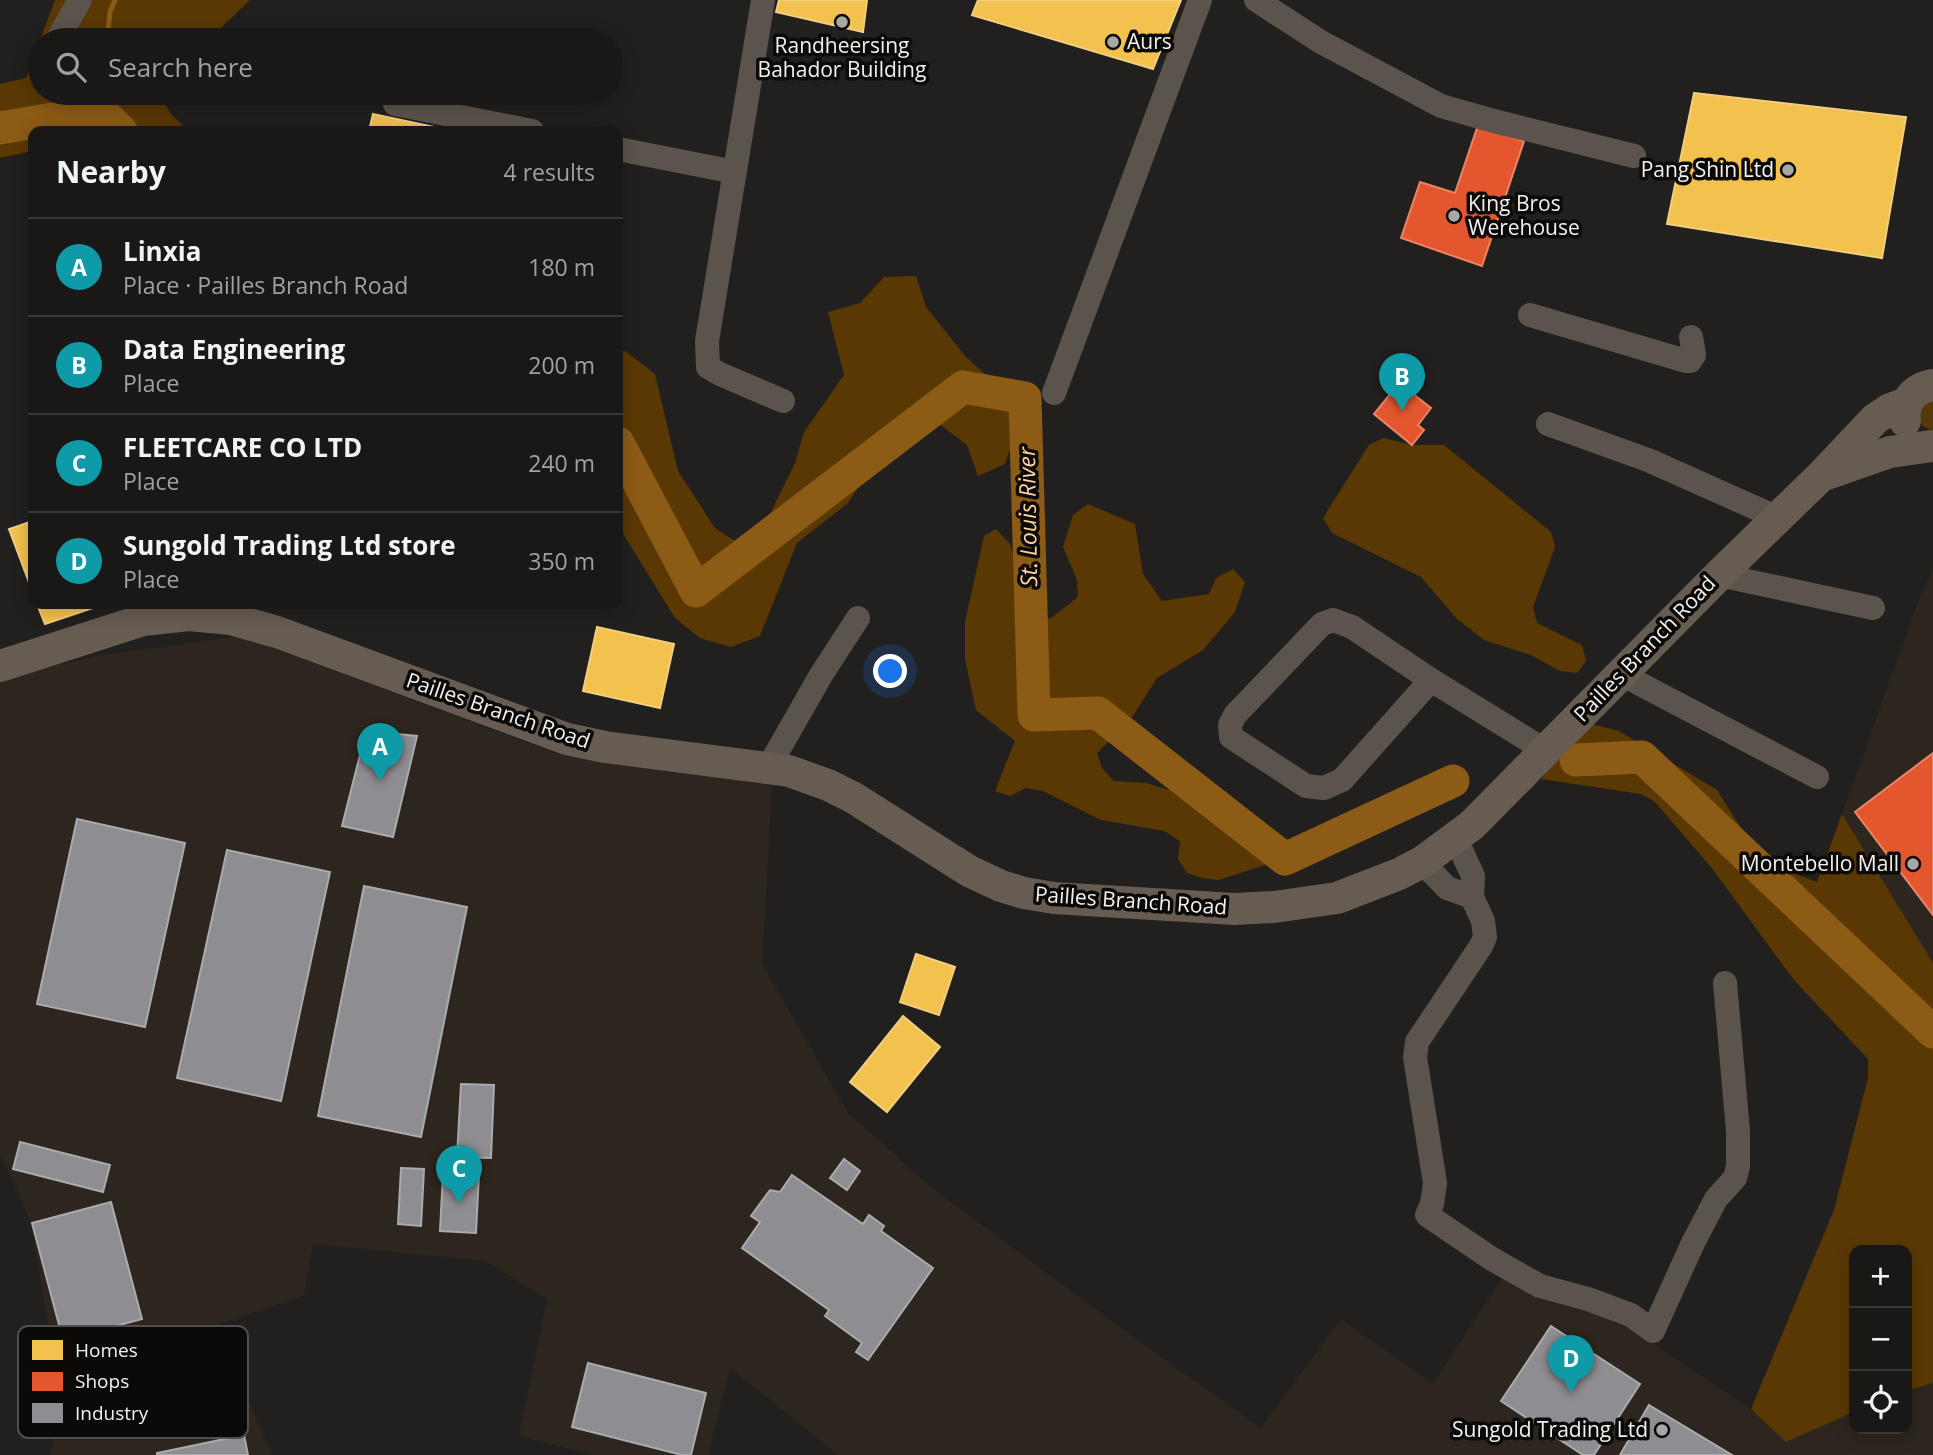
<!DOCTYPE html>
<meta charset="utf-8">
<style>
body{margin:0;font-family:"Open Sans",sans-serif;background:#272523;color:#f1f3f6}
.controls{position:absolute;right:21px;bottom:21px;display:grid;overflow:hidden;border-radius:14px;box-shadow:0 4px 18px #0003}
.controls button{width:63px;height:63px;display:grid;place-items:center;padding:0;border:0;border-bottom:2px solid #383735;background:#1a1816;color:#f1f3f6;font:35px sans-serif}
.you{position:absolute;left:891px;top:672px;width:24px;height:24px;margin:-18px;border:5px solid #fff;border-radius:50%;background:#1a73e8;box-shadow:0 0 0 10px #1a73e833}
.badge{display:grid;place-items:center;width:46px;height:46px;border-radius:50%;background:#a9a7a5;color:#fff;font-size:23px;font-weight:700}
.pin{position:absolute;translate:-50% -58px;filter:drop-shadow(0 2px 4px #0008)}
.pin::after{content:'';position:absolute;top:37px;width:24px;height:21px;background:inherit;clip-path:polygon(0 0,100% 0,50% 100%)}
.list{margin:0;padding:0;list-style:none}
h2{display:flex;justify-content:space-between;align-items:center;height:91px;margin:0;padding:0 28px;font-size:30px}
h2 small{font-size:23px;font-weight:400;color:#9fa0a1}
.list li{display:grid;grid-template-columns:46px 1fr auto;gap:21px;align-items:center;box-sizing:border-box;height:98px;padding:0 28px;border-top:2px solid #383735}
.list b{display:block;font-size:26px;white-space:nowrap}
.list p{margin:0;font-size:23px;white-space:nowrap;color:#9fa0a1}
.list em{font-size:23px;font-style:normal;color:#9fa0a1}
.icon{flex:none;width:38px;height:38px;fill:none;stroke:currentColor;stroke-width:2;stroke-linecap:round;stroke-linejoin:round}
.map{position:relative;flex:none;width:1933px;height:1455px;overflow:hidden}
.search{position:absolute;background:#1a1816;box-shadow:0 4px 18px #0003;left:28px;top:28px;width:595px;height:77px;display:flex;align-items:center;gap:18px;box-sizing:border-box;padding:0 24px;border-radius:38px;color:#9fa0a1;font-size:26px}
.panel{position:absolute;background:#1a1816;box-shadow:0 4px 18px #0003;left:28px;top:126px;width:595px;height:483px;border-radius:14px}
.map>svg:first-child{display:block}
.built{fill:#2d261f}
.green{fill:#583808}
.forest{fill:#5a3804}
.homes{fill:#f2c14e;stroke:#f2cf7e;stroke-width:2}
.shops{fill:#e4572e;stroke:#e88567;stroke-width:2}
.industry{fill:#8d8d92;stroke:#ababad;stroke-width:2}
.lines{fill:none;stroke-linecap:round;stroke-linejoin:round}
.stream{stroke:#8c5b16;stroke-width:5}
.river{stroke:#8c5b16;stroke-width:33}
.minor{stroke:#5b544c;stroke-width:24}
.major{stroke:#675c51;stroke-width:32}
.poi-dot{fill:#a9a7a5;stroke:#0c0a09;stroke-width:2.5}
.labels{text-anchor:middle;stroke-width:7;stroke-linejoin:round;paint-order:stroke}
.poi-label{font-size:21px;fill:#f2f0ed;stroke:#0c0a09;text-anchor:end}
.street-label{font-size:21px;fill:#f2f0ed;stroke:#0c0a09}
.water-label{font-size:23px;font-style:italic;fill:#fed09d;stroke:#0c0a09}
.key{fill:#0c0a09;stroke:#514f4d;stroke-width:2}
.key-label{font-size:19px;fill:#f2f0ed}
</style>
<div class="map">
<svg width="1933" height="1455" viewBox="0 0 1933 1455">
<rect width="100%" height="100%" fill="#22201e"/>
<path class="built" d="M 1933,569 L 1933,963 L 1842,814 L 1917,605 Z
M 241,636 L 536,746 L 772,786 L 762,964 L 848,1113 L 931,1187 L 1129,1334 L 1261,1428 L 1341,1319 L 1433,1384 L 1506,1273 L 1625,1325 L 1751,1409 L 1786,1442 L 1854,1412 L 1854,1429 L 1907,1429 L 1907,1391 L 1933,1383 L 1933,1455 L 838,1455 L 730,1367 L 708,1455 L 593,1455 L 519,1436 L 547,1299 L 485,1261 L 313,1244 L 304,1296 L 216,1325 L 272,1455 L 51,1455 L 59,1388 L 30,1219 L 0,1154 L 0,677 L 104,655 Z"/>
<path class="green" d="M 1933,400 L 1933,430 C 1926,429 1923,426 1919,421 L 1921,406 Z"/>
<path class="forest" d="M 55,0 L 250,0 L 208,40 L 40,40 L 40,93 L 159,93 L 171,114 L 188,131 L 33,131 L 33,151 L 0,158 L 0,84 L 26,78 Z
M 916,276 L 926,307 L 966,357 L 1015,401 L 1015,434 L 1005,464 L 978,476 L 967,445 L 942,426 L 909,427 L 884,448 L 848,503 L 797,543 L 760,636 L 731,647 L 700,638 L 675,618 L 622,532 L 618,520 L 618,348 L 628,353 L 655,374 L 678,471 L 715,528 L 741,545 L 766,522 L 795,463 L 804,432 L 844,375 L 828,312 L 860,303 L 884,277 Z
M 1383,438 L 1412,445 L 1444,445 L 1551,532 L 1555,547 L 1533,607 L 1537,623 L 1582,645 L 1586,661 L 1577,673 L 1560,671 L 1531,655 L 1484,640 L 1457,619 L 1421,577 L 1332,533 L 1323,518 L 1369,445 Z
M 1088,504 L 1135,524 L 1143,574 L 1162,601 L 1209,594 L 1216,578 L 1233,569 L 1245,582 L 1235,612 L 1203,650 L 1157,678 L 1131,719 L 1097,753 L 1102,768 L 1114,781 L 1146,783 L 1258,818 L 1265,865 L 1219,880 L 1202,878 L 1187,873 L 1178,859 L 1180,841 L 1164,831 L 1101,820 L 1043,791 L 1026,788 L 1010,796 L 995,791 L 1015,741 L 976,710 L 965,659 L 965,622 L 984,536 L 996,529 L 1010,544 L 1034,620 L 1051,618 L 1078,597 L 1077,580 L 1063,547 L 1073,515 Z
M 1587,723 L 1619,731 L 1717,790 L 1751,844 L 1774,866 L 1817,882 L 1842,814 L 1933,963 L 1933,1383 L 1907,1391 L 1907,1250 L 1854,1250 L 1854,1412 L 1786,1442 L 1751,1409 L 1834,1210 L 1868,1078 L 1868,1059 L 1794,980 L 1711,867 L 1655,802 L 1641,794 L 1541,779 Z"/>
<path class="homes" d="M 779,0 L 867,0 L 863,32 L 776,12 Z
M 978,0 L 1181,0 L 1153,69 L 972,15 Z
M 1694,93 L 1906,117 L 1882,258 L 1667,224 Z
M 373,114 L 453,131 L 369,131 Z
M 33,521 L 33,593 L 9,529 Z
M 37,604 L 98,604 L 99,606 L 45,624 Z
M 597,627 L 674,644 L 660,708 L 583,691 Z
M 916,954 L 955,967 L 939,1015 L 900,1002 Z
M 903,1016 L 940,1047 L 887,1112 L 850,1082 Z"/>
<path class="shops" d="M 1478,125 L 1524,141 L 1482,266 L 1401,238 L 1420,182 L 1455,193 Z
M 1399,383 L 1431,408 L 1418,425 L 1424,430 L 1412,445 L 1374,414 Z
M 1933,753 L 1933,915 L 1855,812 Z"/>
<path class="industry" d="M 366,731 L 417,736 L 393,837 L 342,826 Z
M 77,819 L 185,843 L 145,1027 L 37,1004 Z
M 227,850 L 330,872 L 281,1101 L 177,1078 Z
M 364,886 L 467,907 L 421,1137 L 318,1116 Z
M 461,1084 L 494,1085 L 491,1158 L 457,1157 Z
M 20,1142 L 110,1165 L 103,1192 L 13,1169 Z
M 844,1159 L 860,1171 L 847,1190 L 830,1178 Z
M 401,1168 L 424,1169 L 421,1226 L 398,1224 Z
M 443,1173 L 479,1175 L 476,1233 L 440,1231 Z
M 792,1175 L 863,1224 L 869,1215 L 884,1226 L 881,1231 L 933,1268 L 868,1360 L 856,1352 L 862,1343 L 825,1316 L 829,1310 L 742,1248 L 760,1222 L 751,1216 L 770,1190 L 780,1192 Z
M 111,1202 L 142,1319 L 63,1340 L 32,1223 Z
M 1551,1326 L 1640,1384 L 1594,1455 L 1583,1455 L 1501,1401 Z
M 588,1363 L 706,1393 L 691,1455 L 682,1455 L 572,1427 Z
M 1649,1405 L 1732,1455 L 1620,1455 Z
M 244,1435 L 248,1455 L 157,1455 L 157,1453 Z"/>
<g class="lines">
<path class="stream" d="M 107,40 L 110,12 L 115,0
M 100,111 L 101,93"/>
<path class="river" d="M 0,128 L 100,111 L 121,131
M 618,443 L 696,591 L 963,387 L 1025,398 L 1034,715 L 1098,713 L 1285,859 L 1453,781
M 1576,760 L 1642,757 L 1933,1032"/>
<path class="minor" d="M 763,0 L 707,341 L 708,367 L 720,374 L 783,401
M 1256,0 L 1321,42 L 1441,106 L 1494,121 L 1634,156
M 57,40 L 80,0
M 395,104 L 532,131
M 618,149 L 735,172
M 1530,315 L 1686,361 L 1690,361 L 1694,355 L 1691,337
M 1054,393 L 1200,0
M 1548,424 L 1648,460 L 1778,518
M 1719,575 L 1873,608
M 1621,674 L 1817,777
M 1431,680 L 1342,780 L 1324,788 L 1306,786 L 1231,737 L 1230,725 L 1235,715 L 1322,624 L 1333,620 L 1352,627 L 1431,680 L 1546,751
M 768,768 L 821,675 L 858,618
M 1456,839 L 1473,876 L 1472,897 L 1483,921 L 1485,937 L 1481,946 L 1417,1042 L 1415,1057 L 1435,1183 L 1432,1204 L 1427,1215 L 1492,1259 L 1540,1286 L 1588,1299 L 1631,1315 L 1653,1331 L 1693,1243 L 1716,1199 L 1735,1178 L 1738,1166 L 1738,1131 L 1725,983
M 1422,862 L 1447,888 L 1472,897"/>
<path class="major" d="M 1905,421 C 1902,402 1914,388 1933,385
M 1827,474 L 1890,452 L 1931,446
M 0,666 L 143,620 L 189,615 L 231,619 L 277,632 L 567,739 L 605,747 L 789,771 L 828,785 L 854,798 L 969,871 L 1001,886 L 1024,893 L 1054,898 L 1235,909 L 1274,907 L 1337,898 L 1399,874 L 1422,862 L 1472,825 L 1719,575 L 1822,475 L 1875,419 L 1890,409 L 1907,403"/>
</g>
<g class="poi-dot">
<circle cx="842" cy="22" r="7"/>
<circle cx="1113" cy="42" r="7"/>
<circle cx="1788" cy="170" r="7"/>
<circle cx="1454" cy="216" r="7"/>
<circle cx="1913" cy="864" r="7"/>
<circle cx="1662" cy="1430" r="7"/>
</g>
<g class="labels">
<g class="poi-label">
<text x="1127" y="49" text-anchor="start">Aurs</text>
<text x="842" y="53" text-anchor="middle">Randheersing<tspan x="842" dy="24">Bahador Building</tspan></text>
<text x="1774" y="177">Pang Shin Ltd</text>
<text x="1468" y="211" text-anchor="start">King Bros<tspan x="1468" dy="24">Werehouse</tspan></text>
<text x="1899" y="871">Montebello Mall</text>
<text x="1648" y="1437">Sungold Trading Ltd</text>
</g>
<g class="street-label">
<text transform="translate(1645 649) rotate(-46)" y="7">Pailles Branch Road</text>
<text transform="translate(498 711) rotate(19)" y="7">Pailles Branch Road</text>
<text transform="translate(1131 901) rotate(4)" y="7">Pailles Branch Road</text>
</g>
<g class="water-label">
<text transform="translate(1028 517) rotate(-91)" y="8">St. Louis River</text>
</g>
</g>
<rect x="18" y="1326" width="230" height="112" rx="10" class="key"/>
<rect x="32" y="1340" width="31" height="20" fill="#f2c14e"/>
<rect x="32" y="1372" width="31" height="19" fill="#e4572e"/>
<rect x="32" y="1403" width="31" height="20" fill="#8d8d92"/>
<g class="key-label">
<text x="75" y="1357">Homes</text>
<text x="75" y="1388">Shops</text>
<text x="75" y="1420">Industry</text>
</g>
</svg>
<div class="controls">
<button>+</button>
<button>−</button>
<button><svg class="icon" aria-label="locate" viewBox="0 0 24 24"><circle cx="12" cy="12" r="6"/><path d="M12 2v4M12 18v4M2 12h4M18 12h4"/></svg></button>
</div>
<div class="you"></div>
<div class="pin badge" style="left:380px;top:781px;background:#0f9aa8">A</div>
<div class="pin badge" style="left:1402px;top:411px;background:#0f9aa8">B</div>
<div class="pin badge" style="left:459px;top:1203px;background:#0f9aa8">C</div>
<div class="pin badge" style="left:1571px;top:1393px;background:#0f9aa8">D</div>
<div class="search"><svg class="icon" aria-label="search" viewBox="0 0 24 24"><circle cx="10" cy="10" r="6"/><path d="M15 15l6 6"/></svg>Search here</div>
<section class="panel">
<h2>Nearby<small>4 results</small></h2>
<ul class="list">
<li><span class="badge" style="background:#0f9aa8">A</span><div><b>Linxia</b><p>Place · Pailles Branch Road</p></div><em>180 m</em></li>
<li><span class="badge" style="background:#0f9aa8">B</span><div><b>Data Engineering</b><p>Place</p></div><em>200 m</em></li>
<li><span class="badge" style="background:#0f9aa8">C</span><div><b>FLEETCARE CO LTD</b><p>Place</p></div><em>240 m</em></li>
<li><span class="badge" style="background:#0f9aa8">D</span><div><b>Sungold Trading Ltd store</b><p>Place</p></div><em>350 m</em></li>
</ul>
</section>
</div>
